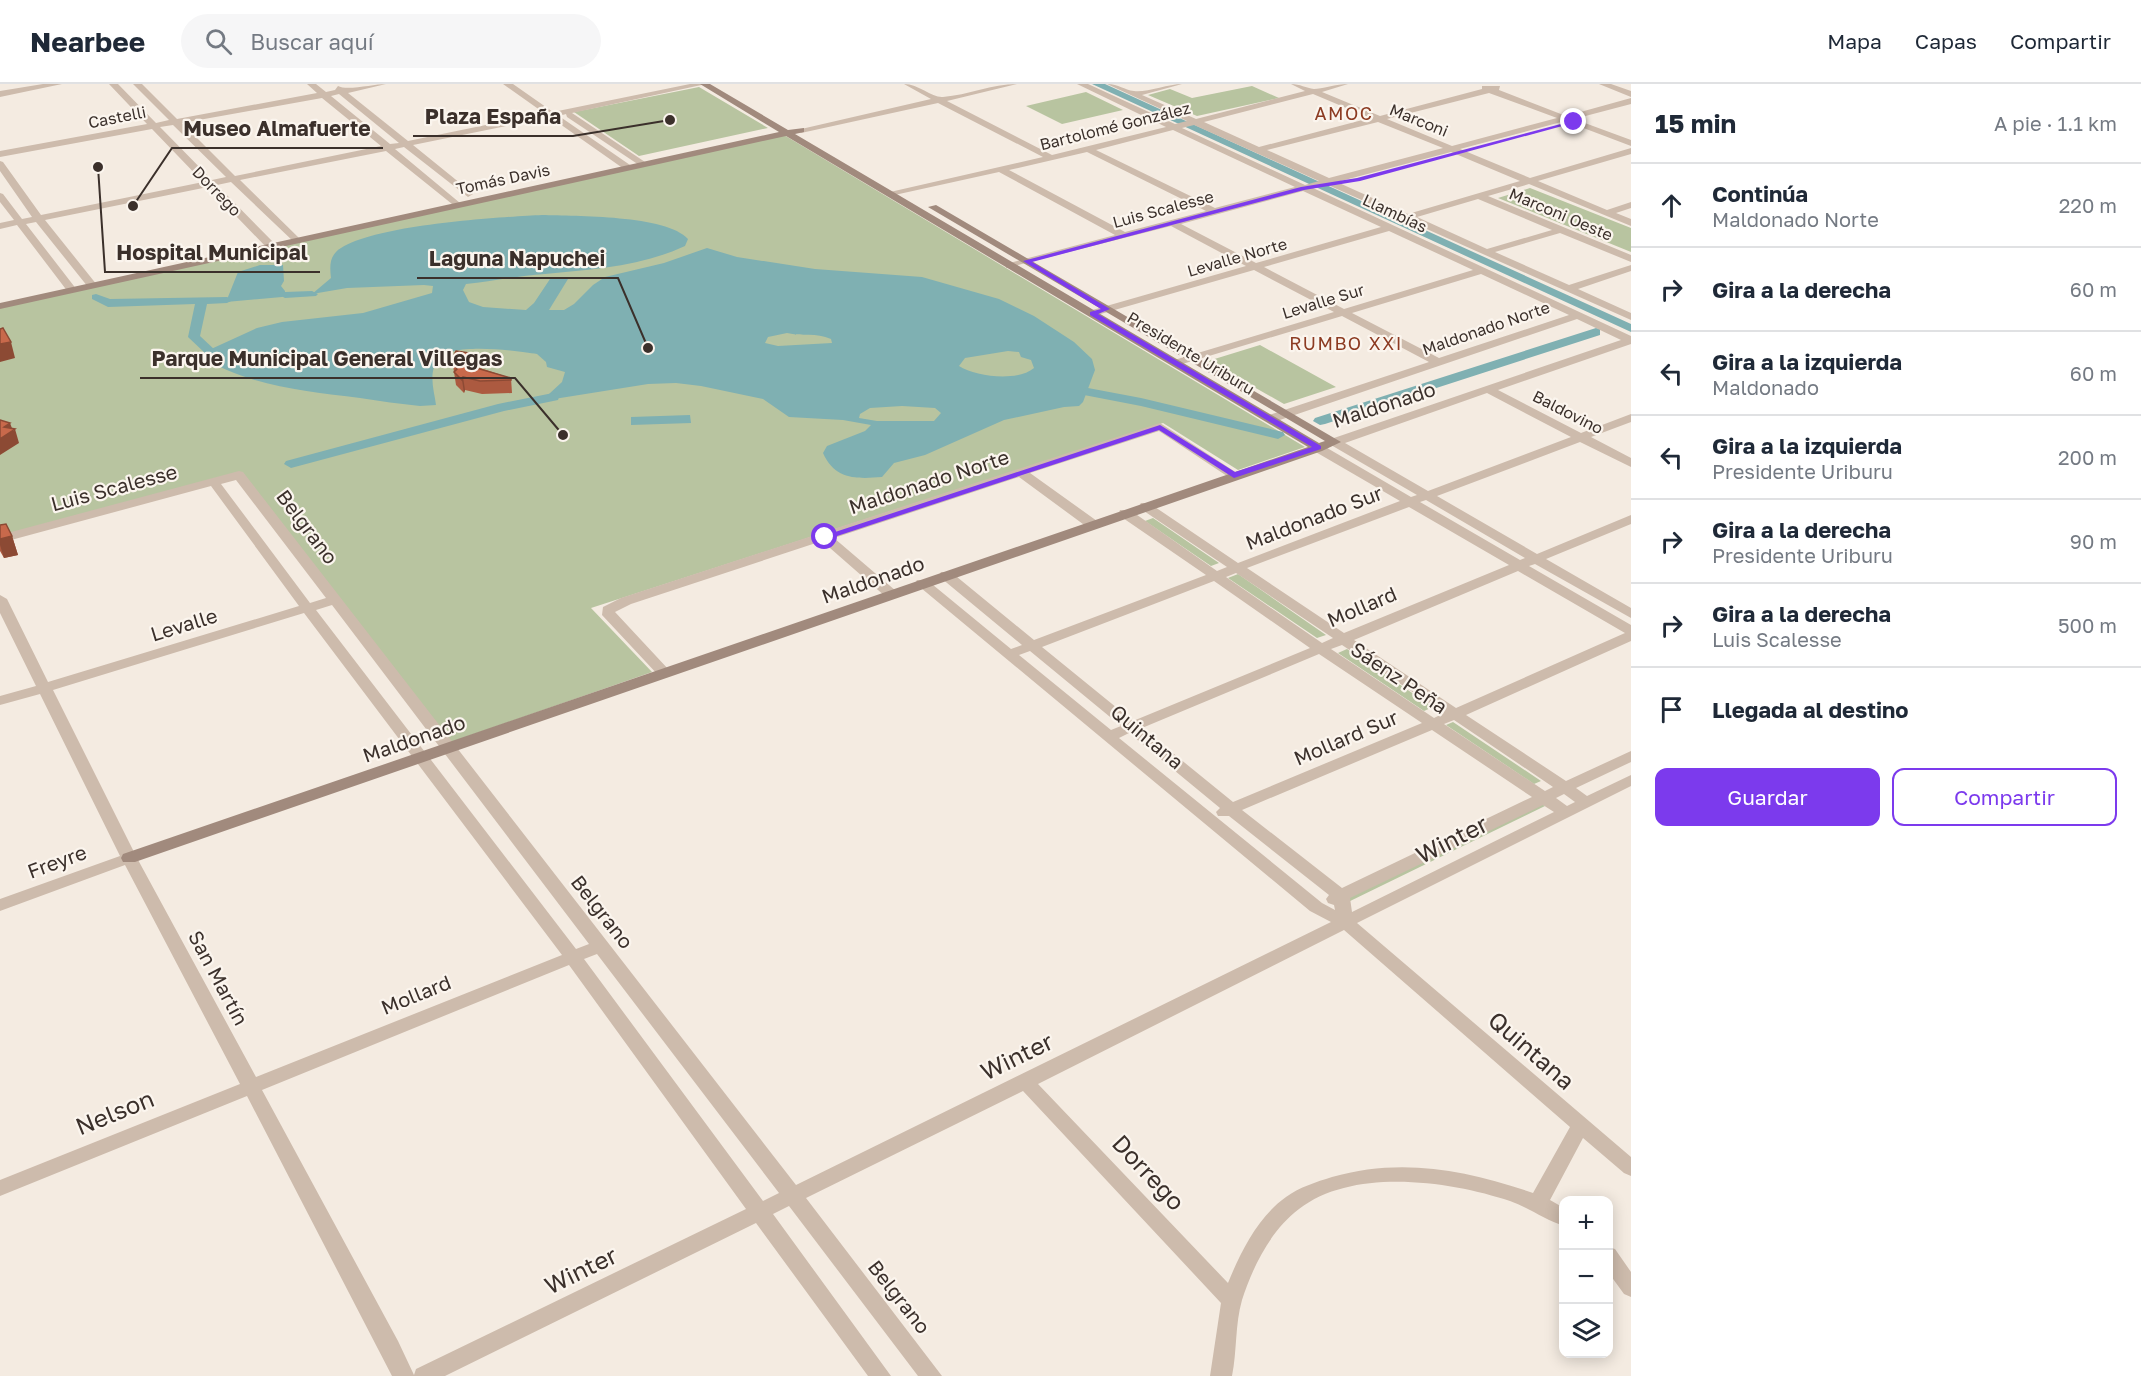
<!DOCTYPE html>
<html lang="es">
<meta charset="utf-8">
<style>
body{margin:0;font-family:"Golos Text",sans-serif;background:#f6f6f7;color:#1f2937}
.controls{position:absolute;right:18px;bottom:18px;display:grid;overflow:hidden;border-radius:12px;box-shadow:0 3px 15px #0003}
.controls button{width:54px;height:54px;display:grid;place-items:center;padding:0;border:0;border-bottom:2px solid #e0e1e3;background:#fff;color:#1f2937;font:30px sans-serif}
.stop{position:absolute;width:18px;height:18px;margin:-14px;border:4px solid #7c3aed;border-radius:50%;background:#fff}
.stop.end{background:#7c3aed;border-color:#fff;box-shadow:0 2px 6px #0008}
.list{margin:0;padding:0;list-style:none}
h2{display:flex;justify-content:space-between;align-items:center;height:78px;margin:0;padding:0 24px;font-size:26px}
h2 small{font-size:20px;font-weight:400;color:#747a83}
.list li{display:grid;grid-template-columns:39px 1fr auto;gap:18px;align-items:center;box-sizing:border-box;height:84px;padding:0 24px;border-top:2px solid #e0e1e3}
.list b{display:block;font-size:22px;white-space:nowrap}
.list p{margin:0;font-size:20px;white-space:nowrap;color:#747a83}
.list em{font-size:20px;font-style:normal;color:#747a83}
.actions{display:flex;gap:12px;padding:18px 24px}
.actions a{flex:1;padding:14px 0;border:2px solid #7c3aed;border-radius:12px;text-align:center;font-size:21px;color:#7c3aed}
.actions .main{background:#7c3aed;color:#fff}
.icon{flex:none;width:33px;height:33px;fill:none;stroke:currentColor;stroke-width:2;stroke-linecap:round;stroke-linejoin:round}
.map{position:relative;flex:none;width:1631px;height:1292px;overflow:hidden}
header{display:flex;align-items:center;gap:36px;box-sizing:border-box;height:84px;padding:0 30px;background:#fff;border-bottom:2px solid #e0e1e3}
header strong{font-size:28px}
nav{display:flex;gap:33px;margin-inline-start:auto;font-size:21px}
.search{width:420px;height:54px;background:#f6f6f7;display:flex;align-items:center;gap:15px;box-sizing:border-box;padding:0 21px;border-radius:33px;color:#747a83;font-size:22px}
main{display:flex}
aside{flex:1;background:#fff}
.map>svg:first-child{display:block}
.green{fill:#b8c4a0}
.water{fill:#7fb0b2;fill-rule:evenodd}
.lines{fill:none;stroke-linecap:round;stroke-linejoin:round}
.canal{fill:#7fb0b2;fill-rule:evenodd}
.street{fill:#cdbbac;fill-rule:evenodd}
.secondary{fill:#a18a7d;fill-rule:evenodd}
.wall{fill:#ac5a40}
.shaded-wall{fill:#8c4a34}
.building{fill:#c8694b;stroke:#8c4a34;stroke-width:1.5}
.route{fill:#7c3aed}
.labels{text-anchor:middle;stroke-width:4.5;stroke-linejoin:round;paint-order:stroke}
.far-street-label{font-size:16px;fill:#3b302b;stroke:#fbf5ee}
.far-neighbourhood-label{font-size:18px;letter-spacing:1.5px;fill:#8c3b22;stroke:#fbf5ee}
.street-label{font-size:20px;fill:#3b302b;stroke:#fbf5ee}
.near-street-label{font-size:24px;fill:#3b302b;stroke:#fbf5ee}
.leader{fill:none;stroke:#3b302b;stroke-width:2}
.callout-dot{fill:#3b302b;stroke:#fbf5ee;stroke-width:2}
.callout-label{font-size:21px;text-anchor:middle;font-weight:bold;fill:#3b302b;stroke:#fbf5ee;stroke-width:4.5;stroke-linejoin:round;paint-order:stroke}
</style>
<header>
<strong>Nearbee</strong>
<div class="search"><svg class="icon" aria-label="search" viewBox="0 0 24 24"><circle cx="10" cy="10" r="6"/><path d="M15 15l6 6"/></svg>Buscar aquí</div>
<nav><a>Mapa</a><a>Capas</a><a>Compartir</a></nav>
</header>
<main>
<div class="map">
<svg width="1631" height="1292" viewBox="0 0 1631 1292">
<rect width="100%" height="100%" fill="#f4ebe1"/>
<path class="green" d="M 1252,2 L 1279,14 L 1197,32 L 1148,11 L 1170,5 L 1192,14 Z
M 699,3 L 768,44 L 639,72 L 574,28 Z
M 1086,8 L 1123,26 L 1062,40 L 1026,22 Z
M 784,51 L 1305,363 L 1238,386 L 1163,339 L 591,524 L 652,588 L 451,658 L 242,388 L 0,453 L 0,224 Z
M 1530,104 L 1631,144 L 1631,168 L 1498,114 Z
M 1260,261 L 1336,303 L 1284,320 L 1208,277 Z
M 1153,434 L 1219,479 L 1211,482 L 1145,437 Z
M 1238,490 L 1326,551 L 1317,554 L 1228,494 Z
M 1347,565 L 1433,623 L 1424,627 L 1338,569 Z
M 1453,638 L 1541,697 L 1534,700 L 1446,641 Z
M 1537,717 L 1545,722 L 1342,821 L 1335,815 Z"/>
<path class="water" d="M 542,131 C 575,132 667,131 688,155 L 685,162 C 640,183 593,185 545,190 C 518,192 492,197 466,200 L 463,206 L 469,218 L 483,223 L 526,226 L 534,219 L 550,195 L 568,195 L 549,226 L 564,226 L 574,220 L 593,201 L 605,193 L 664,179 L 707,164 L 737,173 L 815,185 L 922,193 L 999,215 L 1034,232 L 1074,258 L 1092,275 L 1095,286 L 1083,318 L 1079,322 L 1064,323 L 1004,336 L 925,371 L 894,379 L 882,393 C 857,395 835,396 823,369 L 827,362 L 865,347 L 871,341 L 843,336 L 789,333 L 763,315 L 701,302 L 676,299 L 648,300 L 554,315 L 549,310 L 562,298 L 565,288 L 547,283 L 546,278 L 537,270 C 516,267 451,257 438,276 C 428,289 434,306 436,321 L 420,322 C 400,320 380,317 360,314 C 304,307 247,302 198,271 L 257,244 L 282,238 L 363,229 L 432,209 L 433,202 L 424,201 L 347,204 L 312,210 L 331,194 C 330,185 329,175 336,168 C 365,141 501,133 542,131 ZM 787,249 C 802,253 816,248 831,255 L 832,259 L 778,262 L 765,259 L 768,253 ZM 1008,267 L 1019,268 L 1021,273 L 1031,276 L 1034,284 C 1018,298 976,293 959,282 L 965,274 ZM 902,322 L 935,324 L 941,329 L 934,337 L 877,337 L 859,334 L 860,330 L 870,324 Z
M 260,181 L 283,181 L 284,197 L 281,202 L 285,207 L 285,211 L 282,213 L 226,218 L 238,188 Z
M 690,331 L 691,339 L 631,341 L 631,333 Z"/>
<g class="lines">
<path class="canal" d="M 1092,0 L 1105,0 L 1631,240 L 1631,248 Z
M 312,207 L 318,210 L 316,212 L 285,214 L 279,211 L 285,208 Z
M 96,210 L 110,215 L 227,213 L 233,216 L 227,219 L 207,220 L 200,252 L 216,267 L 210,271 L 206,270 L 188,253 L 195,220 L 108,223 L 92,215 L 92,211 Z
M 1596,244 L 1600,245 L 1600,251 L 1325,340 L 1320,341 L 1313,337 L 1315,334 Z
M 1088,304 L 1141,314 L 1283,348 L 1285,351 L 1278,355 L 1141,322 L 1084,311 L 1082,308 L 1084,305 Z
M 553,309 L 558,310 L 559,313 L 558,316 L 504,327 L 291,384 L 284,380 L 286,377 L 498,320 Z"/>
<path class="street" d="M 43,0 L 62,0 L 0,13 L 0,7 Z
M 109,0 L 118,0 L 156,39 L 169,36 L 133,0 L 142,0 L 177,35 L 317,9 L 307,0 L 316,0 L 326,8 L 335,6 L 338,2 C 347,7 374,0 386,0 L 348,9 L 408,57 L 544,29 L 503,0 L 513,0 L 553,28 L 690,0 L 706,0 L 572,29 L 645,78 L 645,82 L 642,83 L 567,33 L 566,30 L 559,32 L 630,81 L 630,85 L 624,85 L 550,33 L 413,61 L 471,108 L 473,110 L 468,113 L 404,63 L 395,65 L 460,119 L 460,123 L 457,124 L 386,67 L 240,96 L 299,154 L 300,156 L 295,159 L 231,98 L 217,101 L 275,160 L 275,164 L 267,164 L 208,103 L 45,136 L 97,201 L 92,204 L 88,203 L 36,138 L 26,140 L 77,206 L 72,209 L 68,208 L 17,141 L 0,145 L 0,139 L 14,136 L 0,118 L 0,109 L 3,110 L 22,135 L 32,133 L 0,87 L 0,77 L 3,78 L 41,131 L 203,98 L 152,45 L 0,73 L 0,67 L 147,40 ZM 339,10 L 399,59 L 390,60 L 331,12 ZM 322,14 L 381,62 L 235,92 L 182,39 ZM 173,41 L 226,93 L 212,96 L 160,43 Z
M 904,0 C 919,0 932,14 943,13 C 968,11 992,0 1017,0 L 947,17 L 1052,71 L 1166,43 L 1077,0 L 1088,0 L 1175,40 L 1187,37 L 1107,0 C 1119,0 1124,6 1134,7 C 1145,9 1168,0 1182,0 L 1142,11 L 1196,35 L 1305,7 L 1291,0 C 1300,0 1306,4 1314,5 C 1321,5 1337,0 1348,0 L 1322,8 L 1380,32 L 1482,5 L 1482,2 L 1500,2 L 1499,6 L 1566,32 L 1631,14 L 1631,20 L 1574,35 L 1631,56 L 1631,62 L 1565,37 L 1460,65 L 1530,94 L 1631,64 L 1631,70 L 1538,97 L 1607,126 L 1631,118 L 1631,124 L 1616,129 L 1631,135 L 1631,142 L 1529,100 L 1488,112 L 1631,171 L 1631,178 L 1560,149 L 1495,168 L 1569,201 L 1631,181 L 1631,187 L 1578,205 L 1631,229 L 1631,236 L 1328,101 L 1313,104 L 1631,252 L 1631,260 L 1498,306 L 1581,349 L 1631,330 L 1631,338 L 1591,353 L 1631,374 L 1631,383 L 1580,358 L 1437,412 L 1537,470 L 1631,431 L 1631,440 L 1546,475 L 1631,524 L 1631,534 L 1535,480 L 1529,482 L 1631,541 L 1631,557 L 1466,631 L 1566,697 L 1631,667 L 1631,678 L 1576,704 L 1587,712 L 1631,691 L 1631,702 L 1357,839 L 1631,1073 L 1631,1092 L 1624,1089 L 1583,1054 L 1550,1116 L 1564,1124 L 1564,1142 C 1545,1136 1529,1124 1510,1117 C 1450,1097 1353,1083 1299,1125 C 1271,1146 1253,1182 1242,1216 C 1235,1240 1237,1267 1232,1292 L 1210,1292 L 1221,1219 L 1023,1007 L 806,1114 L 942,1292 L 918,1292 L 789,1122 L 773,1130 L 891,1292 L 868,1292 L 756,1139 L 445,1292 L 392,1292 L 247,1012 L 0,1112 L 0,1096 L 240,1000 L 125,781 L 0,827 L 0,815 L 120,772 L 40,610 L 0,621 L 0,612 L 36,602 L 0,529 L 0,511 L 7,515 L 48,598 L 299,522 L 211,402 L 0,459 L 0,451 L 239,387 L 243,388 L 796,1101 L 1331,838 L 1310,827 L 915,499 L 917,496 L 927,496 L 1011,565 L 1022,561 L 941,494 L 939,491 L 941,488 L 951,488 L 1034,556 L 1206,491 L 1120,432 L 1119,429 L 1120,426 L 1130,426 L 1217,487 L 1227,483 L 1141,425 L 1139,422 L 1141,419 L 1149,419 L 1238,479 L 1400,417 L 1314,367 L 1314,361 L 1322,361 L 1411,413 L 1417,411 L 1331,361 L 1331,355 L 1621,256 L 1577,235 L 1274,338 L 1266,338 L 1266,332 L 1429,278 L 1342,232 L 1179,281 L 1171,281 L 1171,277 L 1334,228 L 1254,186 L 1097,231 L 1089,231 L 1089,227 L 1246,182 L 1171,142 L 1006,184 L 1006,180 L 1115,151 L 999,88 L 890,112 L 890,108 L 1043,73 L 938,19 L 801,49 L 797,46 L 931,15 ZM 1489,9 L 1557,34 L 1452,62 L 1387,35 ZM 1313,10 L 1370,34 L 1259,63 L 1204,38 ZM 1378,38 L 1443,64 L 1329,94 L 1267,66 ZM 1194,41 L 1319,97 L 1305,101 L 1182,44 ZM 1173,46 L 1295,103 L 1215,124 L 1096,66 ZM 1087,68 L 1206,127 L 1125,148 L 1009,86 ZM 1451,68 L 1520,97 L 1408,130 L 1337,98 ZM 1303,107 L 1381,143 L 1256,179 L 1181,140 ZM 1478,115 L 1552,146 L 1487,165 L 1417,133 ZM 1389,147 L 1473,186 L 1344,225 L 1264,183 ZM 1481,190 L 1569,231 L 1439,274 L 1352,229 ZM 1487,309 L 1571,353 L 1428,407 L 1345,359 ZM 236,396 L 326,514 L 310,519 L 221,400 ZM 1426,416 L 1525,474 L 1520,476 L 1420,418 ZM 1409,423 L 1509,481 L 1344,549 L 1247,484 ZM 1518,487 L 1625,549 L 1456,624 L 1354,556 ZM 1236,489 L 1333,554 L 1322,559 L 1226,493 ZM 1214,497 L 1310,564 L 1133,637 L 1042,563 ZM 332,521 L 589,860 L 576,865 L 316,526 ZM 304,529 L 562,871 L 256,993 L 137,774 L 53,606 ZM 1342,561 L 1444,629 L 1434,634 L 1331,565 ZM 1030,567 L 1121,642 L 1111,646 L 1019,571 ZM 1319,570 L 1422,639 L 1233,718 L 1142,644 ZM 1454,636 L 1553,703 L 1545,707 L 1444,640 ZM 1432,646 L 1532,713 L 1342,804 L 1242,726 ZM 1129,649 L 1220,724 L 1216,728 L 1218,732 L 1229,732 L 1329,811 L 1326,815 L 1328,819 L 1334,821 L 1335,826 L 1322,819 L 1119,654 ZM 1564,710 L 1575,718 L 1567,722 L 1556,714 ZM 1543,721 L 1554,728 L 1352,828 L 1350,814 ZM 1344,846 L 1570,1043 L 1533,1109 C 1467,1086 1401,1073 1332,1093 C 1316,1098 1300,1103 1286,1113 C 1258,1133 1241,1167 1228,1199 L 1038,1000 ZM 597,870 L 779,1109 L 763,1117 L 584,875 ZM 569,881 L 746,1125 L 416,1285 L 414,1291 L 398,1257 L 262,1006 Z
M 1599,0 L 1611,0 L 1631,7 L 1631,13 Z
M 1160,339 L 1240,391 L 1234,395 L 1230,394 L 1159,347 L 1030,389 L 1097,437 L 1098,440 L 1097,443 L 1087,443 L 1019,393 L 834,454 L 896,507 L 898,510 L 896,513 L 886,513 L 822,457 L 631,520 L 615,528 L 669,586 L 671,589 L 669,592 L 659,592 L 602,531 L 603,523 L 621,514 Z
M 1608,1163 L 1615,1165 L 1631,1188 L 1631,1213 L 1624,1210 L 1608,1188 Z"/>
<path class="secondary" d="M 700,0 L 710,0 L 788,46 L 804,44 L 804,48 L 795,50 L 1319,359 L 1325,357 L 928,123 L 936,121 L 1341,358 L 1322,367 L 135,778 L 123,778 L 121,774 L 123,770 L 1308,363 L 786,52 L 0,225 L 0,219 L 779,48 Z"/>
</g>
<path class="wall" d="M 452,275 L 511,294 L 512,309 L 482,310 L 465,306 L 464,309 L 456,301 Z
M 0,441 L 12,452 L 18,471 L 4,474 L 0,467 Z"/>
<path class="shaded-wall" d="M 11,258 L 15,274 L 0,278 L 0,260 Z
M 470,269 L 471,281 L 468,293 L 466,281 Z
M 463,293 L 465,306 L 464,309 L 462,296 Z
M 10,339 L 13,347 L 15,345 L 19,359 L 0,371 L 0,355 L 4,343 Z
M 12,452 L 18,471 L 4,474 L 0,461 L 0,455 Z"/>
<path class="building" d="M 3,244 L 11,258 L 0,260 L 0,245 Z
M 456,267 L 470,269 L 466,281 L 511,294 L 511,296 L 480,297 L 463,293 L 462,296 L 454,288 L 457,285 L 452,275 Z
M 0,336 L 10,339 L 4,343 L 15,345 L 0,355 Z
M 6,440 L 12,452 L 0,455 L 0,441 Z"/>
<path class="route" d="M 1572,37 L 1577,38 L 1360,97 L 1304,106 L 1032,178 L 1110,225 L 1098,230 L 1321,362 L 1321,365 L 1234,394 L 1159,346 L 828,455 L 820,453 L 1160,341 L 1235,388 L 1312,363 L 1090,231 L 1090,228 L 1101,225 L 1023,177 L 1301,103 L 1357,94 Z"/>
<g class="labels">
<g class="far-street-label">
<text transform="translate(117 33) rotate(-11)" y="6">Castelli</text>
<text transform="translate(1419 36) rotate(22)" y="6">Marconi</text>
<text transform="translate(1115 42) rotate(-14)" y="6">Bartolomé González</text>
<text transform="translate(503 95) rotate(-12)" y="6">Tomás Davis</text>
<text transform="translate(217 107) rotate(46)" y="6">Dorrego</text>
<text transform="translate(1163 125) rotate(-15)" y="6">Luis Scalesse</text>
<text transform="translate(1395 129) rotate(25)" y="6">Llambías</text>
<text transform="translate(1561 130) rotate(23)" y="6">Marconi Oeste</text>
<text transform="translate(1237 173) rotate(-16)" y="6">Levalle Norte</text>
<text transform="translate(1323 217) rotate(-17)" y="6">Levalle Sur</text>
<text transform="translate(1486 244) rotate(-19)" y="6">Maldonado Norte</text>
<text transform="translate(1191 269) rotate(31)" y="6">Presidente Uriburu</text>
<text transform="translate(1568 328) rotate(27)" y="6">Baldovino</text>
</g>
<g class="far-neighbourhood-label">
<text x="1344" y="36">AMOC</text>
<text x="1346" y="266">RUMBO XXI</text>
</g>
<g class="street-label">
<text transform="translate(1384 321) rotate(-18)" y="7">Maldonado</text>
<text transform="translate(929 398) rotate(-18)" y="7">Maldonado Norte</text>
<text transform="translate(114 404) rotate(-15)" y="7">Luis Scalesse</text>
<text transform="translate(1314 434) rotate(-21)" y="7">Maldonado Sur</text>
<text transform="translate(307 443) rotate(53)" y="7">Belgrano</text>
<text transform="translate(873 496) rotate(-19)" y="7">Maldonado</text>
<text transform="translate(1362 523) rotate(-23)" y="7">Mollard</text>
<text transform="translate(184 541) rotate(-17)" y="7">Levalle</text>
<text transform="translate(1399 594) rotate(34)" y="7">Sáenz Peña</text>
<text transform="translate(1147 653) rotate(40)" y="7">Quintana</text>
<text transform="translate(1346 654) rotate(-23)" y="7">Mollard Sur</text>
<text transform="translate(414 655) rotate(-19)" y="7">Maldonado</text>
<text transform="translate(57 778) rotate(-20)" y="7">Freyre</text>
<text transform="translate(602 828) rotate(52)" y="7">Belgrano</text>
<text transform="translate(218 894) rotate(62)" y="7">San Martín</text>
<text transform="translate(416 911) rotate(-22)" y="7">Mollard</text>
<text transform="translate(899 1213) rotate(52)" y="7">Belgrano</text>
</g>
<g class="near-street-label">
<text transform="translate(1452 756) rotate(-27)" y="8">Winter</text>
<text transform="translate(1531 967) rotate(41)" y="8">Quintana</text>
<text transform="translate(1017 973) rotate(-26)" y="8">Winter</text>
<text transform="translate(115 1029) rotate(-22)" y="8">Nelson</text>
<text transform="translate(1148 1089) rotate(47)" y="8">Dorrego</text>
<text transform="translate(581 1187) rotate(-26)" y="8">Winter</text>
</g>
</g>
<path class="leader" d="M670 36L573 52H413M133 122L172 64H383M98 83L105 188H320M648 264L618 194H417M563 351L515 294H140"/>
<g class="callout-dot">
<circle cx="670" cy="36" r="6"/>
<circle cx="133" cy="122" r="6"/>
<circle cx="98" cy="83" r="6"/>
<circle cx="648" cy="264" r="6"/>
<circle cx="563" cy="351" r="6"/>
</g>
<g class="callout-label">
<text x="493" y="40">Plaza España</text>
<text x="277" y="52">Museo Almafuerte</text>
<text x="212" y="176">Hospital Municipal</text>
<text x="517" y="182">Laguna Napuchei</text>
<text x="327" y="282">Parque Municipal General Villegas</text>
</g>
</svg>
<div class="controls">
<button>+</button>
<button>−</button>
<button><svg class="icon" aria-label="layers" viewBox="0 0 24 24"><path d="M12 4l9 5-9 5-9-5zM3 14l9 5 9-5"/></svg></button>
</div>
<div class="stop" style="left:825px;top:453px"></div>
<div class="stop end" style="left:1574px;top:38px"></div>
</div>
<aside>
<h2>15 min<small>A pie · 1.1 km</small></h2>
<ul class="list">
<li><svg class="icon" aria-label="ahead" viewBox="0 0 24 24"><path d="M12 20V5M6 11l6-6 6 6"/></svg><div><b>Continúa</b><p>Maldonado Norte</p></div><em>220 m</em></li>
<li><svg class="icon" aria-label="right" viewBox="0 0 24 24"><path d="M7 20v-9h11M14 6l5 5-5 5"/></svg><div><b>Gira a la derecha</b></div><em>60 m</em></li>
<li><svg class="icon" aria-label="left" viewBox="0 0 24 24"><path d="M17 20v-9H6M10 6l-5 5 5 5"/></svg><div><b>Gira a la izquierda</b><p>Maldonado</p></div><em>60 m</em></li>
<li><svg class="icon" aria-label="left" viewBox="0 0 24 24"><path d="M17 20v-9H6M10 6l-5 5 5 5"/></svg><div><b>Gira a la izquierda</b><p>Presidente Uriburu</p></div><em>200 m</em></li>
<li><svg class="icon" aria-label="right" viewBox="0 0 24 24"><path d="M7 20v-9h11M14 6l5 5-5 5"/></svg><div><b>Gira a la derecha</b><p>Presidente Uriburu</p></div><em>90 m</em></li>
<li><svg class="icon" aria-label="right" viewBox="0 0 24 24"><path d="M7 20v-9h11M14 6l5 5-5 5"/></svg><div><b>Gira a la derecha</b><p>Luis Scalesse</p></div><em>500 m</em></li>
<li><svg class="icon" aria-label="arrive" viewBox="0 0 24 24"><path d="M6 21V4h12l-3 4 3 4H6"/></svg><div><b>Llegada al destino</b></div></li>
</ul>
<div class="actions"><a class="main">Guardar</a><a>Compartir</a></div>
</aside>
</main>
